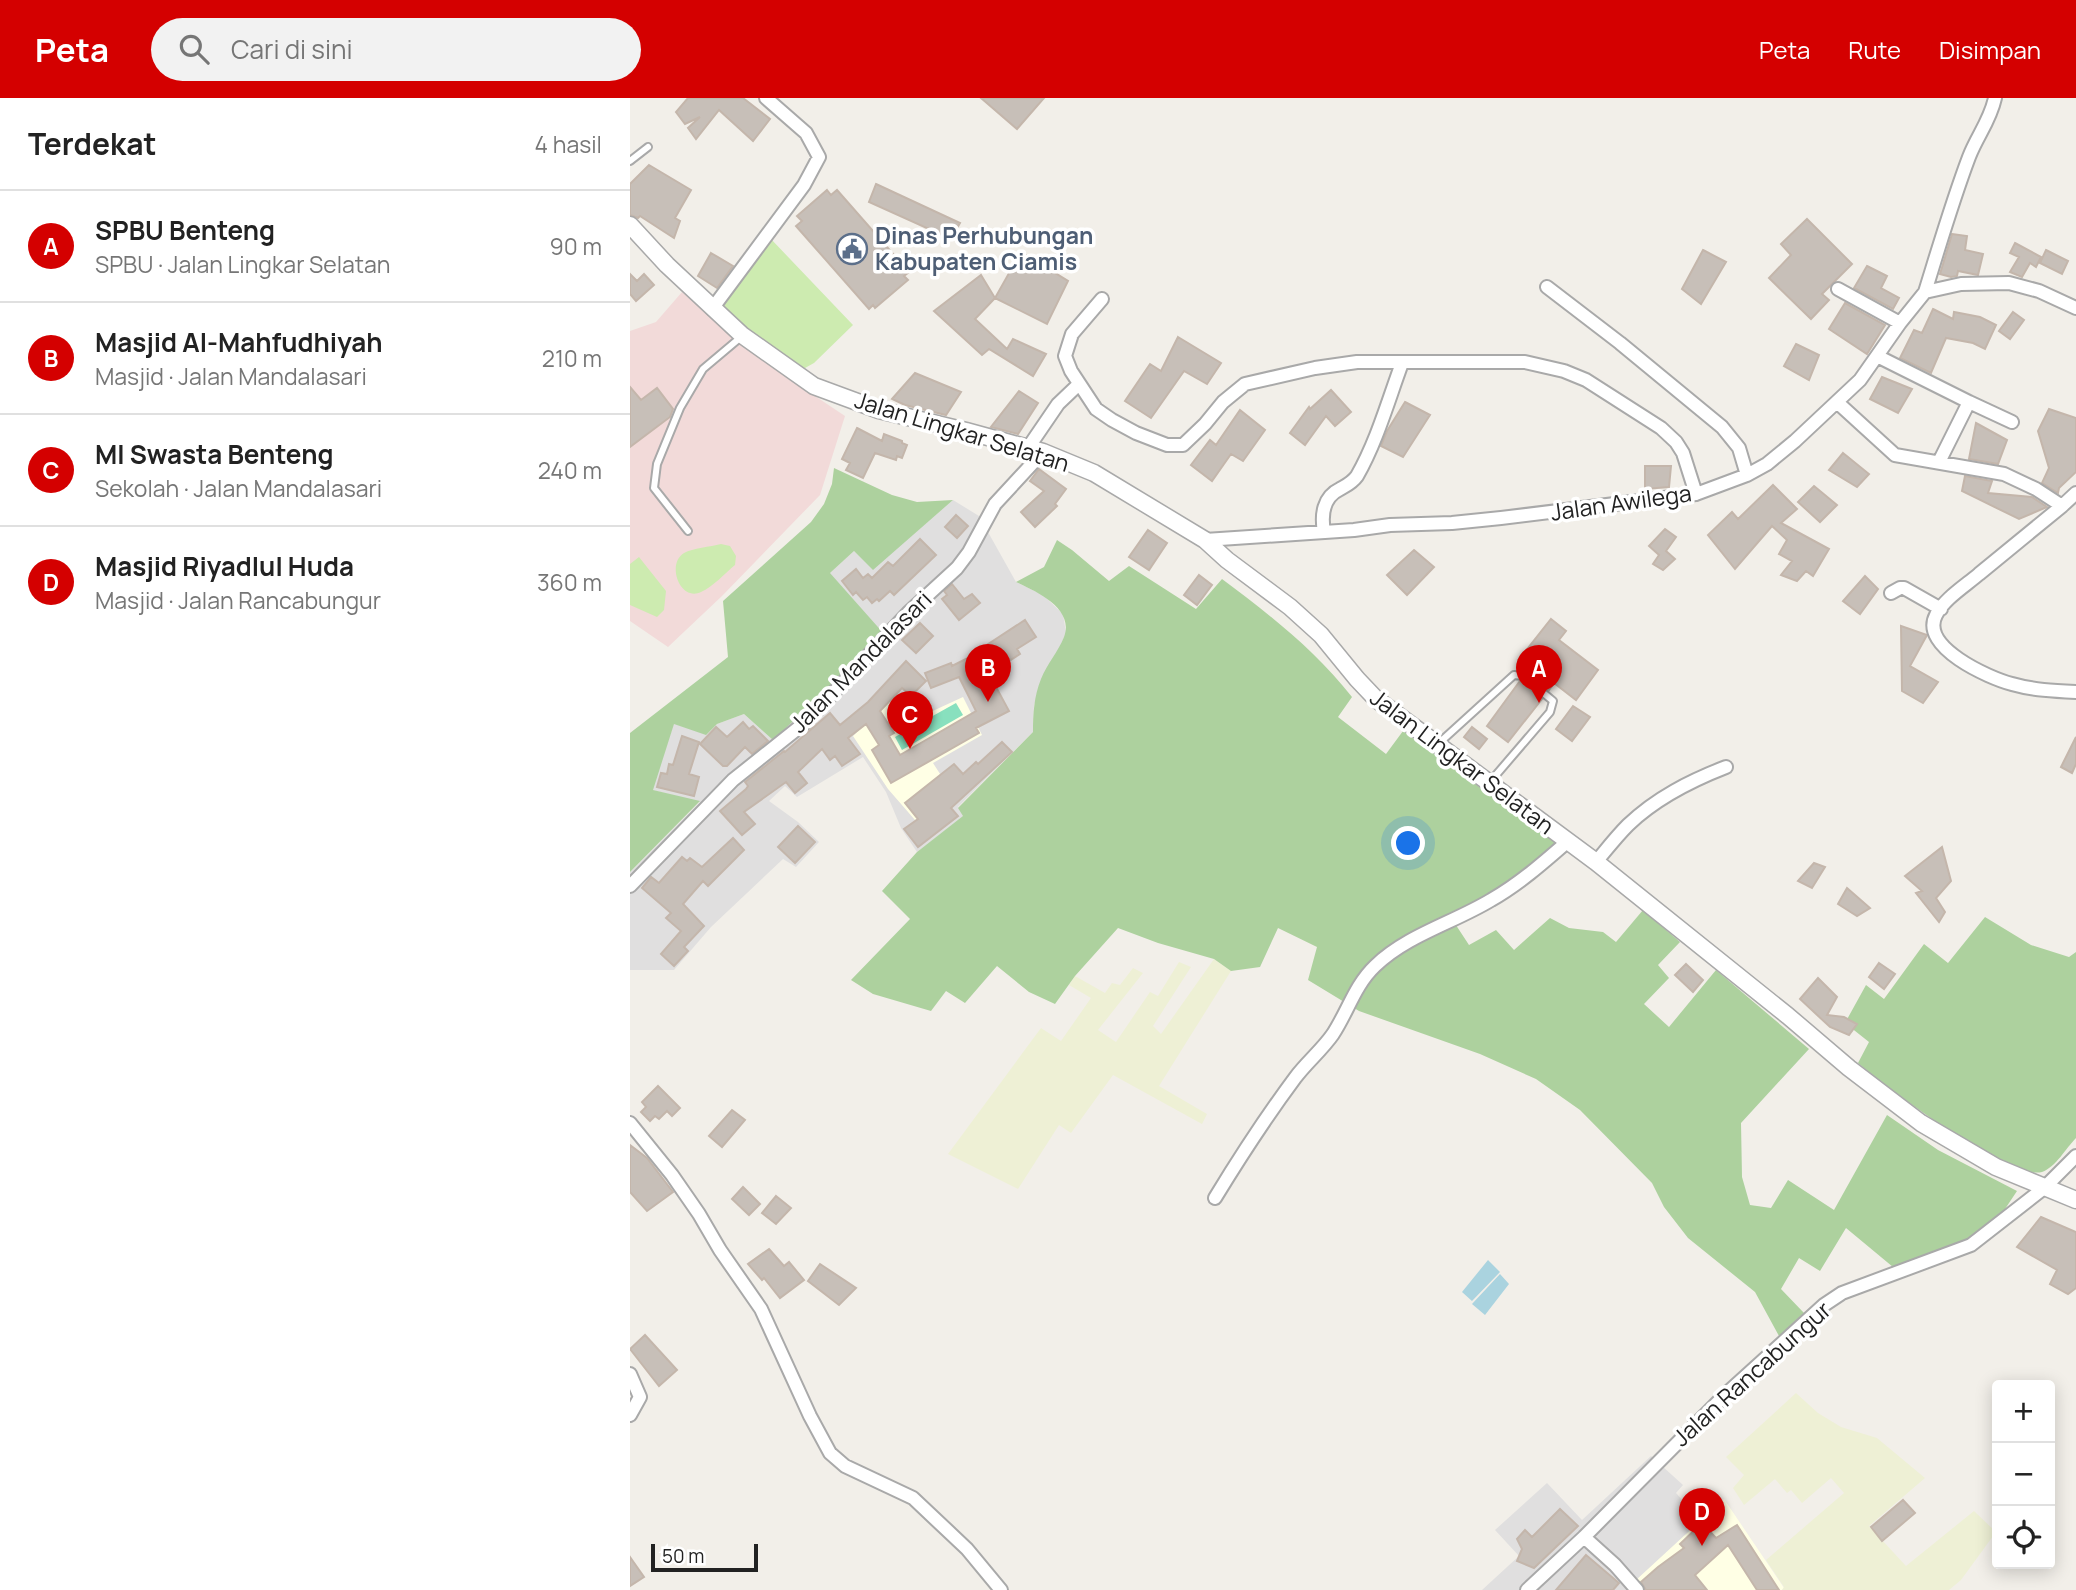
<!DOCTYPE html>
<html lang="id">
<meta charset="utf-8">
<style>
body{margin:0;font-family:Manrope,sans-serif;background:#f2f2f2;color:#222}
.controls{position:absolute;right:21px;bottom:21px;display:grid;overflow:hidden;border-radius:7px;box-shadow:0 4px 18px #0003}
.controls button{width:63px;height:63px;display:grid;place-items:center;padding:0;border:0;border-bottom:2px solid #e0e0e0;background:#fff;color:#222;font:35px sans-serif}
.scale{position:absolute;left:21px;bottom:18px;width:107px;box-sizing:border-box;padding-left:7px;border:4px solid #222;border-top:0;font-size:19px;line-height:24px;white-space:nowrap;color:#222;-webkit-text-stroke:5px #fff;paint-order:stroke}
.you{position:absolute;left:779px;top:746px;width:24px;height:24px;margin:-18px;border:5px solid #fff;border-radius:50%;background:#1a73e8;box-shadow:0 0 0 10px #1a73e833}
.badge{display:grid;place-items:center;width:46px;height:46px;border-radius:50%;background:#d40000;color:#fff;font-size:23px;font-weight:700}
.pin{position:absolute;translate:-50% -58px;filter:drop-shadow(0 2px 4px #0008)}
.pin::after{content:'';position:absolute;top:37px;width:24px;height:21px;background:inherit;clip-path:polygon(0 0,100% 0,50% 100%)}
.list{margin:0;padding:0;list-style:none}
h2{display:flex;justify-content:space-between;align-items:center;height:91px;margin:0;padding:0 28px;font-size:30px}
h2 small{font-size:23px;font-weight:400;color:#767676}
.list li{display:grid;grid-template-columns:46px 1fr auto;gap:21px;align-items:center;box-sizing:border-box;height:112px;padding:0 28px;border-top:2px solid #e0e0e0}
.list b{display:block;font-size:26px;white-space:nowrap}
.list p{margin:0;font-size:23px;white-space:nowrap;color:#767676}
.list em{font-size:23px;font-style:normal;color:#767676}
.icon{flex:none;width:38px;height:38px;fill:none;stroke:currentColor;stroke-width:2;stroke-linecap:round;stroke-linejoin:round}
.map{position:relative;flex:none;width:1446px;height:1492px;overflow:hidden}
header{display:flex;align-items:center;gap:42px;box-sizing:border-box;height:98px;padding:0 35px;background:#d40000;color:#fff}
header strong{font-size:33px}
nav{display:flex;gap:38px;margin-inline-start:auto;font-size:24px}
.search{width:490px;height:63px;background:#f2f2f2;display:flex;align-items:center;gap:18px;box-sizing:border-box;padding:0 24px;border-radius:38px;color:#767676;font-size:26px}
main{display:flex}
aside{flex:1;background:#fff}
.map>svg:first-child{display:block}
.residential{fill:#e0dfdf}
.commercial{fill:#f2dad9}
.education{fill:#ffffe5}
.farmland{fill:#eef0d5}
.grass{fill:#cdebb0}
.forest{fill:#add19e}
.pitch{fill:#88e0be}
.water{fill:#aad3df}
.building{fill:#c7bfb8;stroke:#c4b6ab;stroke-width:2}
.lines{fill:none;stroke-linecap:round;stroke-linejoin:round}
.service-casing{stroke:#a9a9a9;stroke-width:10}
.minor-casing{stroke:#a9a9a9;stroke-width:16}
.tertiary-casing{stroke:#a9a9a9;stroke-width:19}
.service{stroke:#fff;stroke-width:6}
.minor{stroke:#fff;stroke-width:12}
.tertiary{stroke:#fff;stroke-width:16}
.labels{text-anchor:middle;stroke-width:7;stroke-linejoin:round;paint-order:stroke}
.service-label{font-size:23px;font-weight:bold;fill:#4e5e75;stroke:#fff;text-anchor:start}
.street-label{font-size:23px;fill:#222;stroke:#fff}
</style>
<header>
<strong>Peta</strong>
<div class="search"><svg class="icon" aria-label="search" viewBox="0 0 24 24"><circle cx="10" cy="10" r="6"/><path d="M15 15l6 6"/></svg>Cari di sini</div>
<nav><a>Peta</a><a>Rute</a><a>Disimpan</a></nav>
</header>
<main>
<aside>
<h2>Terdekat<small>4 hasil</small></h2>
<ul class="list">
<li><span class="badge">A</span><div><b>SPBU Benteng</b><p>SPBU · Jalan Lingkar Selatan</p></div><em>90 m</em></li>
<li><span class="badge">B</span><div><b>Masjid Al-Mahfudhiyah</b><p>Masjid · Jalan Mandalasari</p></div><em>210 m</em></li>
<li><span class="badge">C</span><div><b>MI Swasta Benteng</b><p>Sekolah · Jalan Mandalasari</p></div><em>240 m</em></li>
<li><span class="badge">D</span><div><b>Masjid Riyadlul Huda</b><p>Masjid · Jalan Rancabungur</p></div><em>360 m</em></li>
</ul>
</aside>
<div class="map">
<svg width="1446" height="1492" viewBox="0 0 1446 1492">
<rect width="100%" height="100%" fill="#f2efe9"/>
<path class="residential" d="M 323,402 L 349,418 L 386,484 L 413,497 L 433,516 L 436,535 L 404,607 L 403,634 L 328,709 L 334,718 L 287,754 L 271,730 L 256,694 L 233,659 L 167,699 L 155,688 L 139,703 L 168,724 L 189,744 L 166,769 L 153,761 L 81,829 L 44,872 L 0,872 L 0,774 L 70,704 L 22,692 L 44,625 L 76,636 L 87,626 L 114,616 L 143,642 L 200,475 L 224,453 L 243,471 Z
M 1021,1358 L 1053,1387 L 1046,1395 L 1071,1423 L 1000,1492 L 852,1492 L 889,1458 L 865,1432 L 917,1385 L 952,1422 Z"/>
<path class="commercial" d="M 52,194 L 161,282 L 215,318 L 190,397 L 92,498 L 38,549 L 0,523 L 0,233 L 26,224 Z"/>
<path class="education" d="M 265,599 L 281,623 L 333,599 L 352,637 L 303,665 L 321,693 L 285,722 L 258,691 L 223,638 Z
M 1094,1401 L 1154,1490 L 1152,1492 L 1013,1492 L 1005,1483 Z"/>
<path class="farmland" d="M 584,861 L 601,873 L 529,988 L 577,1016 L 572,1026 L 483,977 L 441,1035 L 429,1027 L 388,1091 L 318,1056 L 411,930 L 431,943 L 461,900 L 439,887 L 445,878 L 475,895 L 482,885 L 490,887 L 503,870 L 513,875 L 468,932 L 486,944 L 520,894 L 528,898 L 549,864 L 561,869 L 523,928 L 531,936 Z
M 1166,1295 L 1188,1315 L 1211,1329 L 1247,1340 L 1295,1380 L 1239,1428 L 1276,1468 L 1344,1413 L 1366,1434 L 1331,1482 L 1319,1492 L 1152,1492 L 1154,1489 L 1136,1462 L 1214,1395 L 1201,1380 L 1172,1405 L 1161,1392 L 1157,1395 L 1145,1381 L 1114,1407 L 1103,1390 L 1114,1377 L 1096,1359 Z"/>
<path class="grass" d="M 140,140 L 223,227 L 184,265 L 175,270 L 163,269 L 90,211 Z
M 91,446 L 100,448 L 106,458 L 105,467 C 95,475 83,489 71,494 C 50,504 36,466 54,455 C 63,450 80,449 91,446 Z
M 9,459 L 36,493 L 34,512 L 27,519 L 0,507 L 0,466 Z"/>
<path class="forest" d="M 204,370 L 262,397 L 287,404 L 323,402 L 243,472 L 224,453 L 200,475 L 255,537 L 143,642 L 114,616 L 87,626 L 76,637 L 44,626 L 23,692 L 70,703 L 0,774 L 0,635 L 98,559 L 93,503 L 181,424 L 194,406 L 202,386 Z
M 427,442 L 442,452 L 479,483 L 499,468 L 566,511 L 592,481 C 639,516 685,552 722,599 L 708,619 L 756,656 L 773,633 L 927,746 L 853,801 L 820,818 L 839,847 L 866,832 L 884,852 L 920,820 L 939,830 L 973,834 L 986,844 L 1013,812 L 1050,844 L 1028,867 L 1039,880 L 1014,906 L 1039,929 L 1086,872 L 1179,951 L 1111,1025 L 1112,1079 L 1120,1107 L 1141,1110 L 1158,1082 L 1204,1112 L 1257,1017 L 1308,1052 L 1387,1093 L 1371,1117 L 1335,1145 L 1263,1169 L 1216,1130 L 1190,1173 L 1169,1160 L 1151,1191 L 1174,1215 L 1149,1238 L 1125,1194 L 1058,1140 L 1034,1109 L 1022,1085 L 950,1012 L 906,981 L 850,956 L 729,913 L 678,882 L 687,849 L 648,830 L 630,869 L 601,873 L 584,861 L 528,845 L 488,830 L 445,878 L 425,906 L 399,894 L 367,868 L 335,905 L 316,893 L 301,913 L 243,896 L 221,882 L 280,821 L 252,793 L 287,754 L 333,718 L 328,710 L 403,634 C 403,616 404,598 411,581 C 417,566 428,554 434,539 C 445,510 405,493 386,484 L 414,469 Z
M 1355,819 L 1401,847 L 1439,859 L 1446,854 L 1446,1040 C 1436,1050 1426,1069 1412,1074 C 1379,1083 1255,988 1228,965 L 1239,944 L 1215,925 L 1236,887 L 1254,901 L 1294,846 L 1318,865 Z"/>
<path class="pitch" d="M 326,605 L 333,617 L 272,652 L 265,639 Z"/>
<path class="water" d="M 858,1162 L 870,1174 L 842,1203 L 832,1194 Z
M 870,1176 L 879,1186 L 855,1217 L 842,1206 Z"/>
<path class="building" d="M 58,0 L 113,0 L 140,21 L 123,43 L 89,12 L 66,41 L 58,30 L 70,19 L 55,26 L 46,14 Z
M 351,0 L 414,0 L 387,31 Z
M 19,67 L 61,92 L 45,120 L 50,123 L 44,140 L 10,118 L 8,120 L 0,117 L 0,86 Z
M 246,86 L 330,125 L 321,141 L 239,104 Z
M 197,92 L 201,97 L 207,92 L 279,174 L 274,178 L 278,182 L 245,210 L 243,207 L 239,211 L 166,128 L 172,123 L 167,118 Z
M 1177,121 L 1222,166 L 1192,196 L 1199,202 L 1181,221 L 1139,180 L 1161,157 L 1151,146 Z
M 1322,136 L 1337,138 L 1335,152 L 1353,156 L 1348,177 L 1328,173 L 1327,178 L 1321,179 L 1310,176 Z
M 1385,145 L 1411,159 L 1406,169 L 1400,165 L 1392,179 L 1380,174 L 1389,159 L 1380,155 Z
M 1073,152 L 1096,164 L 1071,206 L 1052,191 Z
M 1416,152 L 1438,163 L 1432,176 L 1410,165 Z
M 391,154 L 438,183 L 417,226 L 365,200 Z
M 81,155 L 103,168 L 87,190 L 68,178 Z
M 1237,168 L 1257,178 L 1251,190 L 1269,200 L 1263,211 L 1224,190 Z
M 0,176 L 7,183 L 14,176 L 24,187 L 6,203 L 0,196 Z
M 351,177 L 365,200 L 345,221 L 377,251 L 383,241 L 416,256 L 403,278 L 359,251 L 352,257 L 304,213 Z
M 1215,205 L 1255,227 L 1237,256 L 1199,231 Z
M 1303,211 L 1323,221 L 1324,214 L 1350,219 L 1366,227 L 1355,251 L 1343,245 L 1316,240 L 1301,275 L 1270,260 L 1284,232 L 1292,235 Z
M 1383,214 L 1394,222 L 1380,241 L 1369,233 Z
M 548,239 L 591,265 L 577,286 L 554,273 L 521,320 L 495,303 L 520,266 L 531,273 Z
M 1166,246 L 1189,257 L 1179,282 L 1154,268 Z
M 285,275 L 331,294 L 316,317 L 275,307 L 262,301 Z
M 1252,279 L 1282,291 L 1268,315 L 1240,301 Z
M 0,289 L 11,302 L 27,290 L 43,311 L 40,319 L 0,349 Z
M 701,292 L 721,314 L 705,328 L 696,318 L 675,347 L 660,335 L 679,309 L 680,311 Z
M 389,293 L 408,305 L 388,336 L 361,329 Z
M 775,304 L 800,317 L 773,359 L 751,348 L 757,333 Z
M 1419,311 L 1446,320 L 1446,374 L 1429,390 L 1428,395 L 1412,385 L 1419,370 L 1408,333 Z
M 610,312 L 635,332 L 613,363 L 601,356 L 582,383 L 561,367 L 580,342 L 586,347 Z
M 1346,325 L 1377,342 L 1368,366 L 1339,361 Z
M 227,330 L 252,343 L 254,336 L 272,343 L 272,345 L 277,347 L 272,360 L 267,358 L 266,362 L 245,355 L 233,380 L 216,372 L 220,365 L 212,361 Z
M 1213,355 L 1239,376 L 1227,389 L 1199,372 Z
M 1015,368 L 1041,368 L 1039,389 L 1015,391 Z
M 409,371 L 436,391 L 425,406 L 427,408 L 405,429 L 391,414 L 414,393 L 400,383 Z
M 1335,378 L 1362,383 L 1358,395 L 1402,399 L 1417,409 L 1389,421 L 1332,393 Z
M 1143,387 L 1167,411 L 1151,425 L 1199,451 L 1183,478 L 1176,473 L 1167,483 L 1151,477 L 1162,463 L 1149,456 L 1157,442 L 1142,428 L 1105,471 L 1078,437 L 1102,414 L 1108,421 Z
M 1184,388 L 1207,407 L 1190,424 L 1168,404 Z
M 326,417 L 338,428 L 327,440 L 315,429 Z
M 1035,431 L 1046,439 L 1036,453 L 1045,461 L 1033,472 L 1023,466 L 1029,457 L 1019,448 Z
M 518,432 L 537,445 L 519,472 L 499,459 Z
M 290,441 L 306,457 L 264,497 L 260,493 L 249,503 L 247,501 L 242,505 L 237,499 L 233,502 L 226,494 L 223,497 L 212,483 L 226,471 L 233,480 L 238,476 L 242,480 L 258,464 L 263,468 Z
M 784,452 L 804,469 L 777,497 L 757,477 Z
M 569,477 L 582,487 L 567,507 L 554,497 Z
M 1235,478 L 1248,491 L 1230,516 L 1213,503 Z
M 322,486 L 334,501 L 342,496 L 350,505 L 329,522 L 312,501 L 317,497 L 314,493 Z
M 921,521 L 936,533 L 929,542 L 968,572 L 946,602 L 924,585 L 919,592 L 897,574 L 902,568 L 891,559 Z
M 395,522 L 406,539 L 387,551 L 390,556 L 359,576 L 379,613 L 346,630 L 349,635 L 261,685 L 242,652 L 249,647 L 236,626 L 218,640 L 230,656 L 212,668 L 205,658 L 200,662 L 192,651 L 168,674 L 177,685 L 165,695 L 156,684 L 114,714 L 125,726 L 112,737 L 90,713 L 116,691 L 118,688 L 115,684 L 154,653 L 155,654 L 200,615 L 210,627 L 238,604 L 276,563 L 296,583 L 281,598 L 272,590 L 250,613 L 264,635 L 259,638 L 270,657 L 346,613 L 329,579 L 301,590 L 295,575 L 321,565 L 322,568 L 350,554 L 349,552 Z
M 290,525 L 303,538 L 286,555 L 272,542 Z
M 1271,528 L 1297,537 L 1280,568 L 1308,584 L 1293,605 L 1272,593 Z
M 890,583 L 912,601 L 878,644 L 857,628 Z
M 943,608 L 960,619 L 942,643 L 926,631 Z
M 113,624 L 119,631 L 123,628 L 138,643 L 122,656 L 115,649 L 97,668 L 93,668 L 70,646 L 86,629 L 97,639 Z
M 842,629 L 857,641 L 849,651 L 834,639 Z
M 52,638 L 69,644 L 59,676 L 69,679 L 64,698 L 27,689 L 31,675 L 37,676 L 39,666 L 43,667 Z
M 1446,639 L 1446,666 L 1442,675 L 1431,669 Z
M 372,644 L 382,654 L 321,710 L 328,718 L 288,749 L 274,731 L 288,721 L 275,705 L 324,666 L 333,676 L 346,664 L 348,666 Z
M 168,728 L 185,744 L 165,765 L 148,749 Z
M 103,740 L 114,752 L 78,788 L 73,783 L 53,806 L 74,828 L 54,849 L 58,853 L 44,868 L 31,856 L 51,833 L 36,820 L 41,815 L 12,790 L 21,779 L 29,785 L 52,759 L 57,763 L 60,760 L 72,769 Z
M 1312,749 L 1321,783 L 1306,800 L 1315,814 L 1309,824 L 1286,795 L 1292,793 L 1275,778 Z
M 1184,765 L 1195,769 L 1182,790 L 1168,783 Z
M 1217,790 L 1240,810 L 1227,818 L 1208,806 Z
M 1249,865 L 1265,876 L 1254,891 L 1239,879 Z
M 1056,866 L 1073,882 L 1063,894 L 1045,877 Z
M 1188,880 L 1207,899 L 1197,917 L 1214,919 L 1227,926 L 1219,937 L 1200,929 L 1170,901 Z
M 28,988 L 50,1010 L 42,1018 L 37,1013 L 29,1021 L 25,1018 L 20,1023 L 11,1014 L 16,1009 L 12,1004 Z
M 102,1012 L 115,1022 L 92,1049 L 79,1038 Z
M 0,1047 L 17,1060 L 43,1094 L 17,1113 L 0,1094 Z
M 113,1089 L 130,1106 L 119,1117 L 102,1101 Z
M 146,1098 L 161,1110 L 146,1126 L 132,1115 Z
M 1411,1119 L 1446,1134 L 1446,1190 L 1438,1196 L 1420,1186 L 1427,1172 L 1387,1149 Z
M 139,1151 L 154,1168 L 159,1164 L 174,1182 L 150,1200 L 134,1180 L 132,1182 L 118,1166 Z
M 190,1166 L 226,1190 L 209,1207 L 178,1183 Z
M 15,1237 L 47,1272 L 29,1288 L 0,1251 Z
M 1273,1402 L 1285,1415 L 1252,1443 L 1241,1429 Z
M 930,1411 L 948,1428 L 904,1470 L 887,1463 L 892,1451 L 887,1441 L 895,1432 L 902,1439 Z
M 1072,1425 L 1086,1440 L 1107,1427 L 1149,1492 L 1127,1492 L 1098,1447 L 1065,1477 L 1077,1492 L 1016,1492 L 1011,1484 L 1028,1469 L 1054,1450 L 1050,1446 Z
M 956,1457 L 989,1485 L 983,1492 L 926,1492 Z
M 0,1459 L 14,1479 L 0,1488 Z"/>
<g class="lines">
<g class="service-casing">
<path id="service" d="M 0,63 L 18,49
M 58,433 L 24,390 L 27,366 L 50,310 L 73,271 L 111,239
M 808,646 L 884,577 L 893,578 L 923,603 L 920,614 L 860,684"/>
</g>
<g class="minor-casing">
<path id="minor" d="M 917,189 L 990,245 L 1092,329 L 1109,350 L 1117,377
M 1208,191 L 1270,225
M 1295,194 C 1309,149 1322,104 1339,59 C 1347,38 1360,23 1365,0
M 472,201 L 442,236 L 435,258 L 441,273 L 466,311 L 482,322 L 506,335 L 537,347 L 553,347 L 575,326 L 593,304 L 615,286 L 685,270 L 727,264 L 895,264 L 934,273 L 956,282 L 1031,330 L 1046,344 L 1053,355 L 1066,396
M 82,211 L 174,87 L 189,59 L 176,35 L 136,0
M 1247,258 L 1339,304 L 1309,364
M 1339,304 L 1382,324
M 1208,305 L 1265,357 L 1374,376 L 1406,391 L 1432,408 L 1446,395
M 398,350 L 428,306 L 449,286
M 1432,408 C 1404,431 1376,454 1349,476 C 1335,488 1314,501 1306,517 C 1289,549 1359,580 1382,586 C 1403,592 1424,593 1446,594
M 694,434 C 691,417 693,399 710,391 C 717,387 722,385 727,378 C 747,343 758,303 772,265
M 575,442 L 724,432 L 760,427 L 822,425 L 871,420 L 1066,396 L 1117,377 L 1137,366 L 1165,343 L 1230,282 L 1270,225 L 1295,194 L 1331,186 L 1379,185 L 1409,193 L 1446,210
M 1261,495 L 1270,490 L 1274,490 L 1311,511
M 966,764 C 976,752 986,739 998,727 C 1026,700 1060,683 1096,669
M 0,788 L 103,682 L 177,623 L 278,515 L 327,470 L 339,454 L 365,406 L 413,354
M 0,1025 L 42,1077 L 69,1116 L 90,1152 L 131,1211 L 180,1318 L 200,1355 L 215,1368 L 283,1400 L 337,1451 L 371,1492
M 585,1100 C 610,1059 636,1019 665,980 C 676,965 692,952 703,936 C 718,913 725,887 745,868 C 777,837 823,825 861,802 C 889,786 913,765 937,744
M 0,1276 L 10,1299 L 0,1317
M 954,1439 L 985,1467 L 1007,1492
M 897,1492 L 954,1439 L 1095,1297 L 1194,1207 L 1212,1195 L 1341,1147 L 1414,1090 L 1446,1058"/>
</g>
<g class="tertiary-casing">
<path id="tertiary" d="M 0,127 L 37,167 L 112,237 L 184,288 L 249,312 L 336,333 L 413,354 L 464,375 L 575,442 L 597,462 L 660,509 L 691,537 L 727,581 L 746,601 L 966,764 L 1158,918 L 1219,970 L 1291,1025 L 1366,1069 L 1446,1102"/>
</g>
<use href="#service" class="service"/>
<use href="#minor" class="minor"/>
<use href="#tertiary" class="tertiary"/>
</g>
<defs>
<g id="civic-ring" transform="scale(1.575)"><circle r="9.5" fill="#fff" stroke="#5c6f8a" stroke-width="1.5"/><path d="M-.6-6.5H3V-4.5H.6V-3L4-1V1h2V6H-6V1h2V-1L-.6-3ZM-1.2 2.5V6h2.4V2.5Z" fill="#5c6f8a"/></g>
</defs>
<g fill-rule="evenodd">
<use href="#civic-ring" x="222" y="151"/>
</g>
<g class="labels">
<g class="service-label">
<text x="245" y="146">Dinas Perhubungan<tspan x="245" dy="26">Kabupaten Ciamis</tspan></text>
</g>
<g class="street-label">
<text transform="translate(332 334) rotate(17)" y="8">Jalan Lingkar Selatan</text>
<text transform="translate(991 405) rotate(-8)" y="8">Jalan Awilega</text>
<text transform="translate(231 564) rotate(-45)" y="8">Jalan Mandalasari</text>
<text transform="translate(832 664) rotate(37)" y="8">Jalan Lingkar Selatan</text>
<text transform="translate(1122 1276) rotate(-42)" y="8">Jalan Rancabungur</text>
</g>
</g>
</svg>
<div class="controls">
<button>+</button>
<button>−</button>
<button><svg class="icon" aria-label="locate" viewBox="0 0 24 24"><circle cx="12" cy="12" r="6"/><path d="M12 2v4M12 18v4M2 12h4M18 12h4"/></svg></button>
</div>
<div class="scale">50 m</div>
<div class="you"></div>
<div class="pin badge" style="left:909px;top:605px">A</div>
<div class="pin badge" style="left:358px;top:604px">B</div>
<div class="pin badge" style="left:280px;top:651px">C</div>
<div class="pin badge" style="left:1072px;top:1448px">D</div>
</div>
</main>
